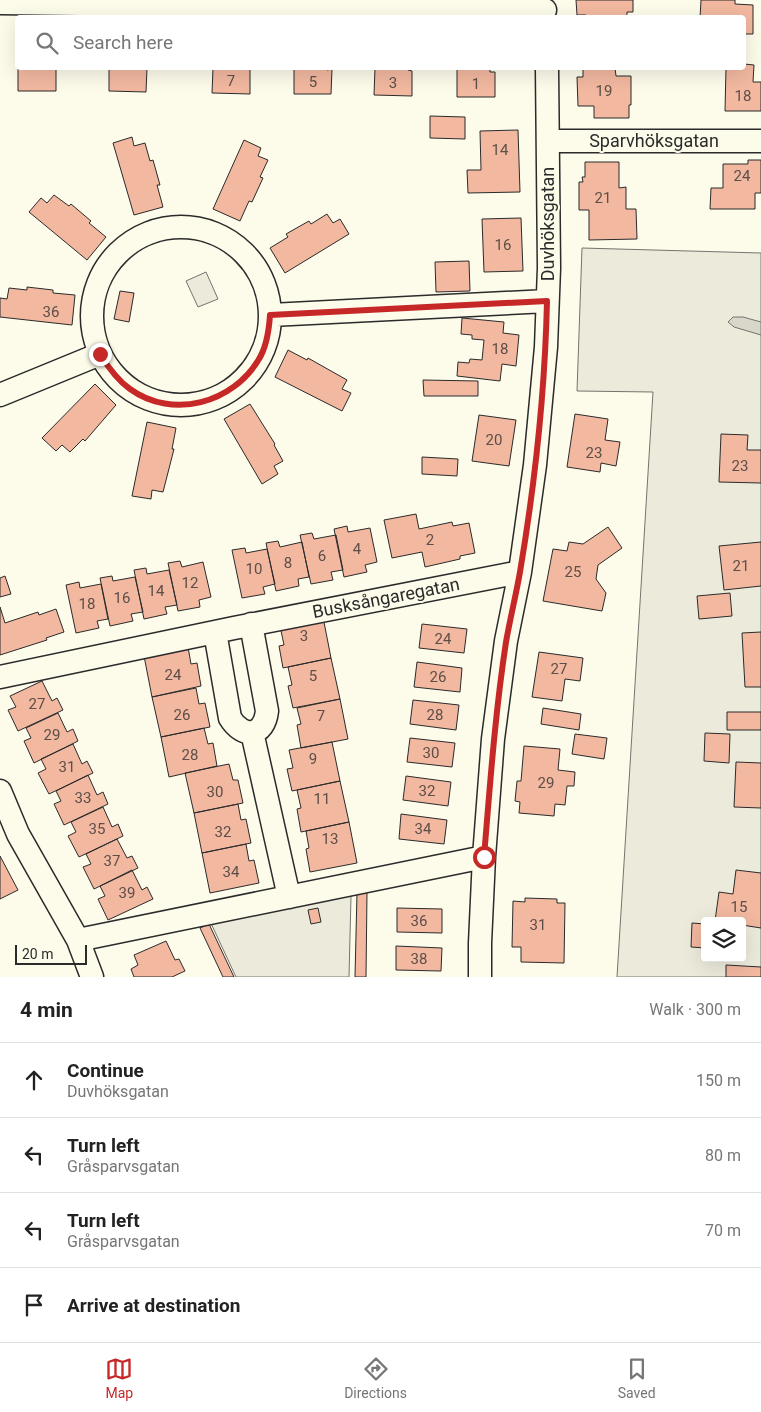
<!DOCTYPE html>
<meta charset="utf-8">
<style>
body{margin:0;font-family:Roboto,sans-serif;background:#f6f6f6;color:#222}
.controls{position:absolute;right:15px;bottom:15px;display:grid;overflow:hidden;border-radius:5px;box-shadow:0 5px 20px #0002}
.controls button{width:45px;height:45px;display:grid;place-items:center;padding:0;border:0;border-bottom:1px solid #e0e0e0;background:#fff;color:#222;font:25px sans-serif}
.scale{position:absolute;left:15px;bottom:12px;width:72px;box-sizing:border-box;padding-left:5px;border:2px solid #2b2b2b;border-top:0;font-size:14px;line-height:18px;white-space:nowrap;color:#2b2b2b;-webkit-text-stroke:4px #fdfbea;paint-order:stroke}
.stop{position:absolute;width:15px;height:15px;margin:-11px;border:4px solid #c62828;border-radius:50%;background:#fff}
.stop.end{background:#c62828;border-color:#fff;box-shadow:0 1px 5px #0008}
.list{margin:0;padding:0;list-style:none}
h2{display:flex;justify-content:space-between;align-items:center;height:65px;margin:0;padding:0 20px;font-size:21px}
h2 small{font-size:16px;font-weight:400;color:#767676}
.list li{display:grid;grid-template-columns:32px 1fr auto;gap:15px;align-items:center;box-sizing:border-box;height:75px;padding:0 20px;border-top:1px solid #e0e0e0}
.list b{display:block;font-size:19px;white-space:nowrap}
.list p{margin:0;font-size:16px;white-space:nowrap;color:#767676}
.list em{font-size:16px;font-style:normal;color:#767676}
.icon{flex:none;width:28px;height:28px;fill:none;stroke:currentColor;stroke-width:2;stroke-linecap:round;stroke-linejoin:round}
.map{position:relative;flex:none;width:761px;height:977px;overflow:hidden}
.search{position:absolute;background:#fff;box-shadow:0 5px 20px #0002;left:15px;right:15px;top:15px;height:55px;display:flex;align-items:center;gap:12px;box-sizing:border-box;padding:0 18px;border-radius:5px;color:#767676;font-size:19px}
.sheet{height:365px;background:#fff}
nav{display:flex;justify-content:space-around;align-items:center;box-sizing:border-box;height:70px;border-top:1px solid #e0e0e0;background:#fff;font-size:14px;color:#767676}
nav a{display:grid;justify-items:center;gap:2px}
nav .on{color:#c62828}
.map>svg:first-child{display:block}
.green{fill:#ecebdb;stroke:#74746e;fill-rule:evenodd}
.water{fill:#d8d7c9;stroke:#74746e}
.building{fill:#f2b8a0;stroke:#2b2b2b}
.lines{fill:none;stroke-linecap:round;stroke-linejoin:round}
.minor-casing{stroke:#2b2b2b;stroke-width:25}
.minor{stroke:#fdfbea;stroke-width:22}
.route{stroke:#c62828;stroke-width:6}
.labels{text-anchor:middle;stroke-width:4;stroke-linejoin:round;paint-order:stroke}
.number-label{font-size:15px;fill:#5d4e48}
.street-label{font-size:18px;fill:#2b2b2b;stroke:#fdfbea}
</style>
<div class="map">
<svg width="761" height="977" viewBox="0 0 761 977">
<rect width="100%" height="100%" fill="#fdfbea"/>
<path class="green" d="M 582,248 L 761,253 L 761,977 L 617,977 L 653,392 L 577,391 ZM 705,921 L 742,921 L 742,958 L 705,958 Z
M 206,272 L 218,299 L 198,307 L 186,281 Z
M 351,896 L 349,977 L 236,977 L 209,919 Z"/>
<path class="water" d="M 733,317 L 743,317 L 761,322 L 761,335 L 734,327 L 728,322 Z"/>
<path class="building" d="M 576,0 L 633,0 L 633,12 L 627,12 L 627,18 L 586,18 L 586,15 L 577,15 Z
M 701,0 L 735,0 L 735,4 L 753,5 L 753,34 L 744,34 L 744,18 L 700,18 Z
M 744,64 L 754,65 L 753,82 L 761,82 L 761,111 L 725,111 L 726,68 L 744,68 Z
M 18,68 L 56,68 L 56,91 L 18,91 Z
M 109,68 L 147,68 L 146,92 L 109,91 Z
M 213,68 L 250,69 L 250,94 L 212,93 Z
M 294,68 L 327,68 L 327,70 L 332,69 L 331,94 L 294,94 Z
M 375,68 L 408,68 L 408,70 L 412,71 L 412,96 L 374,95 Z
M 457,68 L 490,68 L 490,72 L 495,72 L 495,97 L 457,97 Z
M 583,68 L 615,68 L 616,76 L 631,76 L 631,105 L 629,105 L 629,118 L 594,118 L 594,106 L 578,106 L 577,77 L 583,77 Z
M 430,116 L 465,117 L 465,139 L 430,138 Z
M 518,130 L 520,192 L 468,193 L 467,170 L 481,170 L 480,131 Z
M 132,137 L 134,146 L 145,143 L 150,161 L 153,160 L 160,185 L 157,185 L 163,207 L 134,215 L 113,143 Z
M 244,140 L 261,148 L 258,156 L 268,160 L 260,177 L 263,178 L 252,202 L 249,201 L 240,221 L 213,209 Z
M 748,160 L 761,160 L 761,193 L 755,193 L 755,209 L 710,209 L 711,188 L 723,188 L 723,164 L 748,164 Z
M 585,162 L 619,162 L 619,188 L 626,187 L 626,209 L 636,209 L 637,239 L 589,240 L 589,210 L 579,210 L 579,182 L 583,182 L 582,177 L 585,177 Z
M 54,195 L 69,206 L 71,204 L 91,221 L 89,223 L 106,237 L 87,260 L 29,212 L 41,198 L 47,203 Z
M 327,214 L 333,223 L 340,219 L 349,234 L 285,273 L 270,248 L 288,237 L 286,234 L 309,221 L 311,224 Z
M 521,218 L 523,271 L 484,272 L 482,219 Z
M 469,261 L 470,291 L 436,292 L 435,262 Z
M 27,287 L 53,290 L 53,293 L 75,295 L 72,325 L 0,317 L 0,298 L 7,299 L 9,288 L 27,290 Z
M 120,291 L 134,293 L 129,322 L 114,319 Z
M 462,318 L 504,322 L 503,333 L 519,335 L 516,366 L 502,364 L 500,381 L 457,376 L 458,362 L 469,363 L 470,359 L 482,360 L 484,340 L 472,339 L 472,335 L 461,334 Z
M 288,350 L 307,360 L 308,358 L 347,380 L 342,389 L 351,393 L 342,411 L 275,377 Z
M 423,380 L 478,381 L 478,396 L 424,396 Z
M 95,384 L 116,405 L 85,441 L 83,439 L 70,452 L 62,445 L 56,451 L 42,438 Z
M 250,404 L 275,444 L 274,445 L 283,461 L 274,466 L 278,474 L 262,484 L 224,419 Z
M 575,414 L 608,419 L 605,440 L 620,442 L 616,466 L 601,463 L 600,472 L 567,467 Z
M 479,415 L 516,420 L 509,466 L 472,461 Z
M 147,422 L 176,428 L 172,449 L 174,449 L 163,492 L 152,490 L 151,499 L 132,496 Z
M 721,434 L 748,435 L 747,450 L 761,450 L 761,483 L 719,482 Z
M 422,457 L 458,459 L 457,476 L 422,474 Z
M 416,514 L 419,529 L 452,522 L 453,526 L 469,523 L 475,553 L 460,556 L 460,559 L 425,567 L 422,552 L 392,558 L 384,520 Z
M 347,526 L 348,532 L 370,528 L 377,562 L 365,565 L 367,572 L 344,577 L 334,529 Z
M 608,527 L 622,548 L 598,565 L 596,579 L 606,593 L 602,611 L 543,601 L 553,549 L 567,551 L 569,542 L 583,544 Z
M 312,533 L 314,539 L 336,535 L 343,570 L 331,572 L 333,580 L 311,584 L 300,535 Z
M 278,541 L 280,547 L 302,542 L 309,577 L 298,579 L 299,586 L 276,591 L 266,543 Z
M 761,542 L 761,586 L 724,590 L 719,546 Z
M 245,548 L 246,553 L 267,549 L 275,584 L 263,587 L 265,594 L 242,598 L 232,550 Z
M 180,561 L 182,567 L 203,562 L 211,597 L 199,600 L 200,607 L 178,611 L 168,563 Z
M 146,568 L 147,574 L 169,570 L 177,605 L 165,607 L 167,614 L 144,619 L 134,570 Z
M 5,576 L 11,594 L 0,597 L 0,578 Z
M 112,576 L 113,581 L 135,577 L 143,612 L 131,614 L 133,621 L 110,626 L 100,578 Z
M 79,582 L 80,588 L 101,584 L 108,619 L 97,621 L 99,628 L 76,633 L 66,585 Z
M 730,593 L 732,616 L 699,619 L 697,596 Z
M 0,607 L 5,623 L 38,612 L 39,615 L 56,609 L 64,632 L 46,638 L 47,640 L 0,655 Z
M 323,617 L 331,658 L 283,668 L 279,646 L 284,645 L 280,626 Z
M 422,624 L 467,629 L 464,653 L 419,648 Z
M 761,632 L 761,687 L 745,687 L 742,633 Z
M 188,647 L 191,664 L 197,663 L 201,686 L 152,697 L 144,656 Z
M 539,652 L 583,658 L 580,681 L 565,679 L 562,701 L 532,697 Z
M 331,658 L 340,699 L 293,708 L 288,686 L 292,685 L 288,667 Z
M 417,662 L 462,668 L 460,692 L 414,687 Z
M 42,681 L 52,701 L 57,698 L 63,710 L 18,731 L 8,710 L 16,707 L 10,696 Z
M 196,688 L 199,704 L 205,703 L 210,727 L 161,737 L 152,697 Z
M 340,699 L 348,739 L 301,748 L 297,725 L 301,724 L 297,708 Z
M 413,700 L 459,705 L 456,730 L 410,724 Z
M 543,708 L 581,714 L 579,730 L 541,724 Z
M 727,712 L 761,712 L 761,730 L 727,730 Z
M 58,713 L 67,732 L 73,729 L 78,741 L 34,763 L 24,741 L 31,738 L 26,728 Z
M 204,728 L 208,744 L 213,743 L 217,766 L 169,777 L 161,737 Z
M 705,733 L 730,734 L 729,763 L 704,761 Z
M 575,734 L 607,738 L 604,759 L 572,754 Z
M 410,738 L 455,743 L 452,767 L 407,762 Z
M 332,742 L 340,781 L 292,791 L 287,769 L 293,768 L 289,750 Z
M 73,744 L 82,764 L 87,761 L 93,773 L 49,794 L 38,773 L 46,769 L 41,759 Z
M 524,746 L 560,749 L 558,770 L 575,772 L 574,786 L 567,786 L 565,805 L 555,804 L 554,816 L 519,813 L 520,802 L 515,801 L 517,781 L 521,781 Z
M 736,762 L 761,763 L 761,808 L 734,807 Z
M 229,764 L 233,780 L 238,780 L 243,803 L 194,813 L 185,773 Z
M 88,775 L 97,795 L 103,792 L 108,804 L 64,825 L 54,804 L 61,801 L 56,791 Z
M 406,776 L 451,782 L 448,806 L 403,800 Z
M 340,781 L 349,822 L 301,832 L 297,809 L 301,808 L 297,790 Z
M 238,804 L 241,820 L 246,819 L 251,843 L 202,853 L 194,813 Z
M 103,807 L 112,827 L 118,824 L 123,836 L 79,857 L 68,836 L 76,832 L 71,822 Z
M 401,814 L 447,820 L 444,844 L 399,839 Z
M 349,822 L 357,863 L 310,872 L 306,849 L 309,848 L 306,831 Z
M 117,839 L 127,858 L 132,856 L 138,868 L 94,889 L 83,867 L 91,864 L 86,854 Z
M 246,844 L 249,861 L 254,860 L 259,883 L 210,893 L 202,853 Z
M 0,856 L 18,890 L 0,899 Z
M 132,870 L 142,890 L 147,887 L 153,899 L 108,920 L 98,899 L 105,896 L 100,886 Z
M 736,870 L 761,873 L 761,928 L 742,925 L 742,921 L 715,921 L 719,892 L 733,894 Z
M 357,892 L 367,892 L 366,977 L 355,977 Z
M 525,898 L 557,899 L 557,903 L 565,903 L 564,963 L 521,962 L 521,947 L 512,947 L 513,901 L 525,902 Z
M 318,908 L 321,922 L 311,924 L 308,910 Z
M 397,908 L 442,909 L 442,933 L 397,932 Z
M 692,923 L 705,924 L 705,948 L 691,947 Z
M 209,924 L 234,977 L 223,977 L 200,928 Z
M 166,941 L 175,960 L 179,959 L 185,971 L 172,977 L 134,977 L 131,969 L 138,965 L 134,955 Z
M 396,946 L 442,948 L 441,971 L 396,970 Z
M 726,965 L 761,967 L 761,977 L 726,977 Z"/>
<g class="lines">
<g class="minor-casing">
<path id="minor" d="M 0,3 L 545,10
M 548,141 L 761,141
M92 316a89 89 0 1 1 178 0a89 89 0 1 1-178 0Z
M 271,315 L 547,301
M 0,395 L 100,354
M 215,632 L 230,718 C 243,739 264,737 267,711 L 251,624
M 0,677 L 234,628 L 520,572
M 252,732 L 289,897
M 0,791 L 18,834 L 78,940 L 92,977
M 78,940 L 484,857
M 480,977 L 480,943 L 484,857 L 493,739 L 506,641 L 520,572 L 535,465 L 546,347 L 549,268 L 547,68"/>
</g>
<use href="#minor" class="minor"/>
</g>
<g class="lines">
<path class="route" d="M 100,354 C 108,367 117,380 130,389 C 173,420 233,403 259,359 C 267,346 269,330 270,315 L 547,301 C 545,391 535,483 520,572 C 516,595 510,619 506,642 C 495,714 490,785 484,857"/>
</g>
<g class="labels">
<g class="number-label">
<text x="231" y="86">7</text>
<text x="313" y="87">5</text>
<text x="393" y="88">3</text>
<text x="476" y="89">1</text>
<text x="604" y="96">19</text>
<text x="743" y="101">18</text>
<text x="500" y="155">14</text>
<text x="742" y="181">24</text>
<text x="603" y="203">21</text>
<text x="503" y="250">16</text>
<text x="51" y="317">36</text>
<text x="500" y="354">18</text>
<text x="494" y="445">20</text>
<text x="594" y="458">23</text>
<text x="740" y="471">23</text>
<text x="430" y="545">2</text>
<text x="357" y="554">4</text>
<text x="322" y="561">6</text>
<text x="288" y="568">8</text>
<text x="741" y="571">21</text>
<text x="254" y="574">10</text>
<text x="573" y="577">25</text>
<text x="190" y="588">12</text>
<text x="156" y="596">14</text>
<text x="122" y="603">16</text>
<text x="87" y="609">18</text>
<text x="304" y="641">3</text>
<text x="443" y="644">24</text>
<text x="559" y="674">27</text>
<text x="173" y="680">24</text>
<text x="313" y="681">5</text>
<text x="438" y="682">26</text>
<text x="37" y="709">27</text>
<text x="182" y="720">26</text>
<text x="435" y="720">28</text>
<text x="321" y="721">7</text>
<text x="52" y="740">29</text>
<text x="431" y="758">30</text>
<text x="190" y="760">28</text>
<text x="313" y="764">9</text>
<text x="67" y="772">31</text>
<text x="546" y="788">29</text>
<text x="427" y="796">32</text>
<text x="215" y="797">30</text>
<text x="83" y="803">33</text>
<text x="322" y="804">11</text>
<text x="97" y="834">35</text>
<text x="423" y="834">34</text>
<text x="223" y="837">32</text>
<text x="330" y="844">13</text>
<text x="112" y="866">37</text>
<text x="231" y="877">34</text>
<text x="127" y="898">39</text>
<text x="739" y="912">15</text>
<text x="419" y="926">36</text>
<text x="538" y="930">31</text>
<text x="419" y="964">38</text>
</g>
<g class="street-label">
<text x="654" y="147">Sparvhöksgatan</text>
<text transform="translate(548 224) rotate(-90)" y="6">Duvhöksgatan</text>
<text transform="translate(386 598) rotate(-11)" y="6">Busksångaregatan</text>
</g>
</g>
</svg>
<div class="controls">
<button><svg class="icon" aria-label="layers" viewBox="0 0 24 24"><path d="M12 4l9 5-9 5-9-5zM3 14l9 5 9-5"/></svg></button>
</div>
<div class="scale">20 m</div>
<div class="stop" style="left:484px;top:857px"></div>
<div class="stop end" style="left:100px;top:354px"></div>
<div class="search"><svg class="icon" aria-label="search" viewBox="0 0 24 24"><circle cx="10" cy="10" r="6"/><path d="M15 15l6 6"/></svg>Search here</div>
</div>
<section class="sheet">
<h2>4 min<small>Walk · 300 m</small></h2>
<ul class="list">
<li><svg class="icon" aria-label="ahead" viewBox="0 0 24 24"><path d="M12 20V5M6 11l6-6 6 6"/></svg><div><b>Continue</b><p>Duvhöksgatan</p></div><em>150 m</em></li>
<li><svg class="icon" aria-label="left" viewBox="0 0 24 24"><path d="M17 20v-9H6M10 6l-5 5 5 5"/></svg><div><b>Turn left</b><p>Gråsparvsgatan</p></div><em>80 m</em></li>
<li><svg class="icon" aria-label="left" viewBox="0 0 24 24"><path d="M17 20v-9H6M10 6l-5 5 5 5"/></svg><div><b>Turn left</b><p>Gråsparvsgatan</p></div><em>70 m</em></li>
<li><svg class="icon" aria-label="arrive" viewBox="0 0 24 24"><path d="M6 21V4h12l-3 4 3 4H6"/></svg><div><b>Arrive at destination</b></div></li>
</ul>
</section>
<nav>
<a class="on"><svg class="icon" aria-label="map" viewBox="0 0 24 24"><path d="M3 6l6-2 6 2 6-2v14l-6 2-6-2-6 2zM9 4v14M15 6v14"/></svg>Map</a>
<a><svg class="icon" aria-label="directions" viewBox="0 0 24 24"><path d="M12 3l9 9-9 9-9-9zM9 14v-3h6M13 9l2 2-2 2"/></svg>Directions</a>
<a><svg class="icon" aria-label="saved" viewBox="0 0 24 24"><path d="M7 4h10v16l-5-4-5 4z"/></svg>Saved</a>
</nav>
